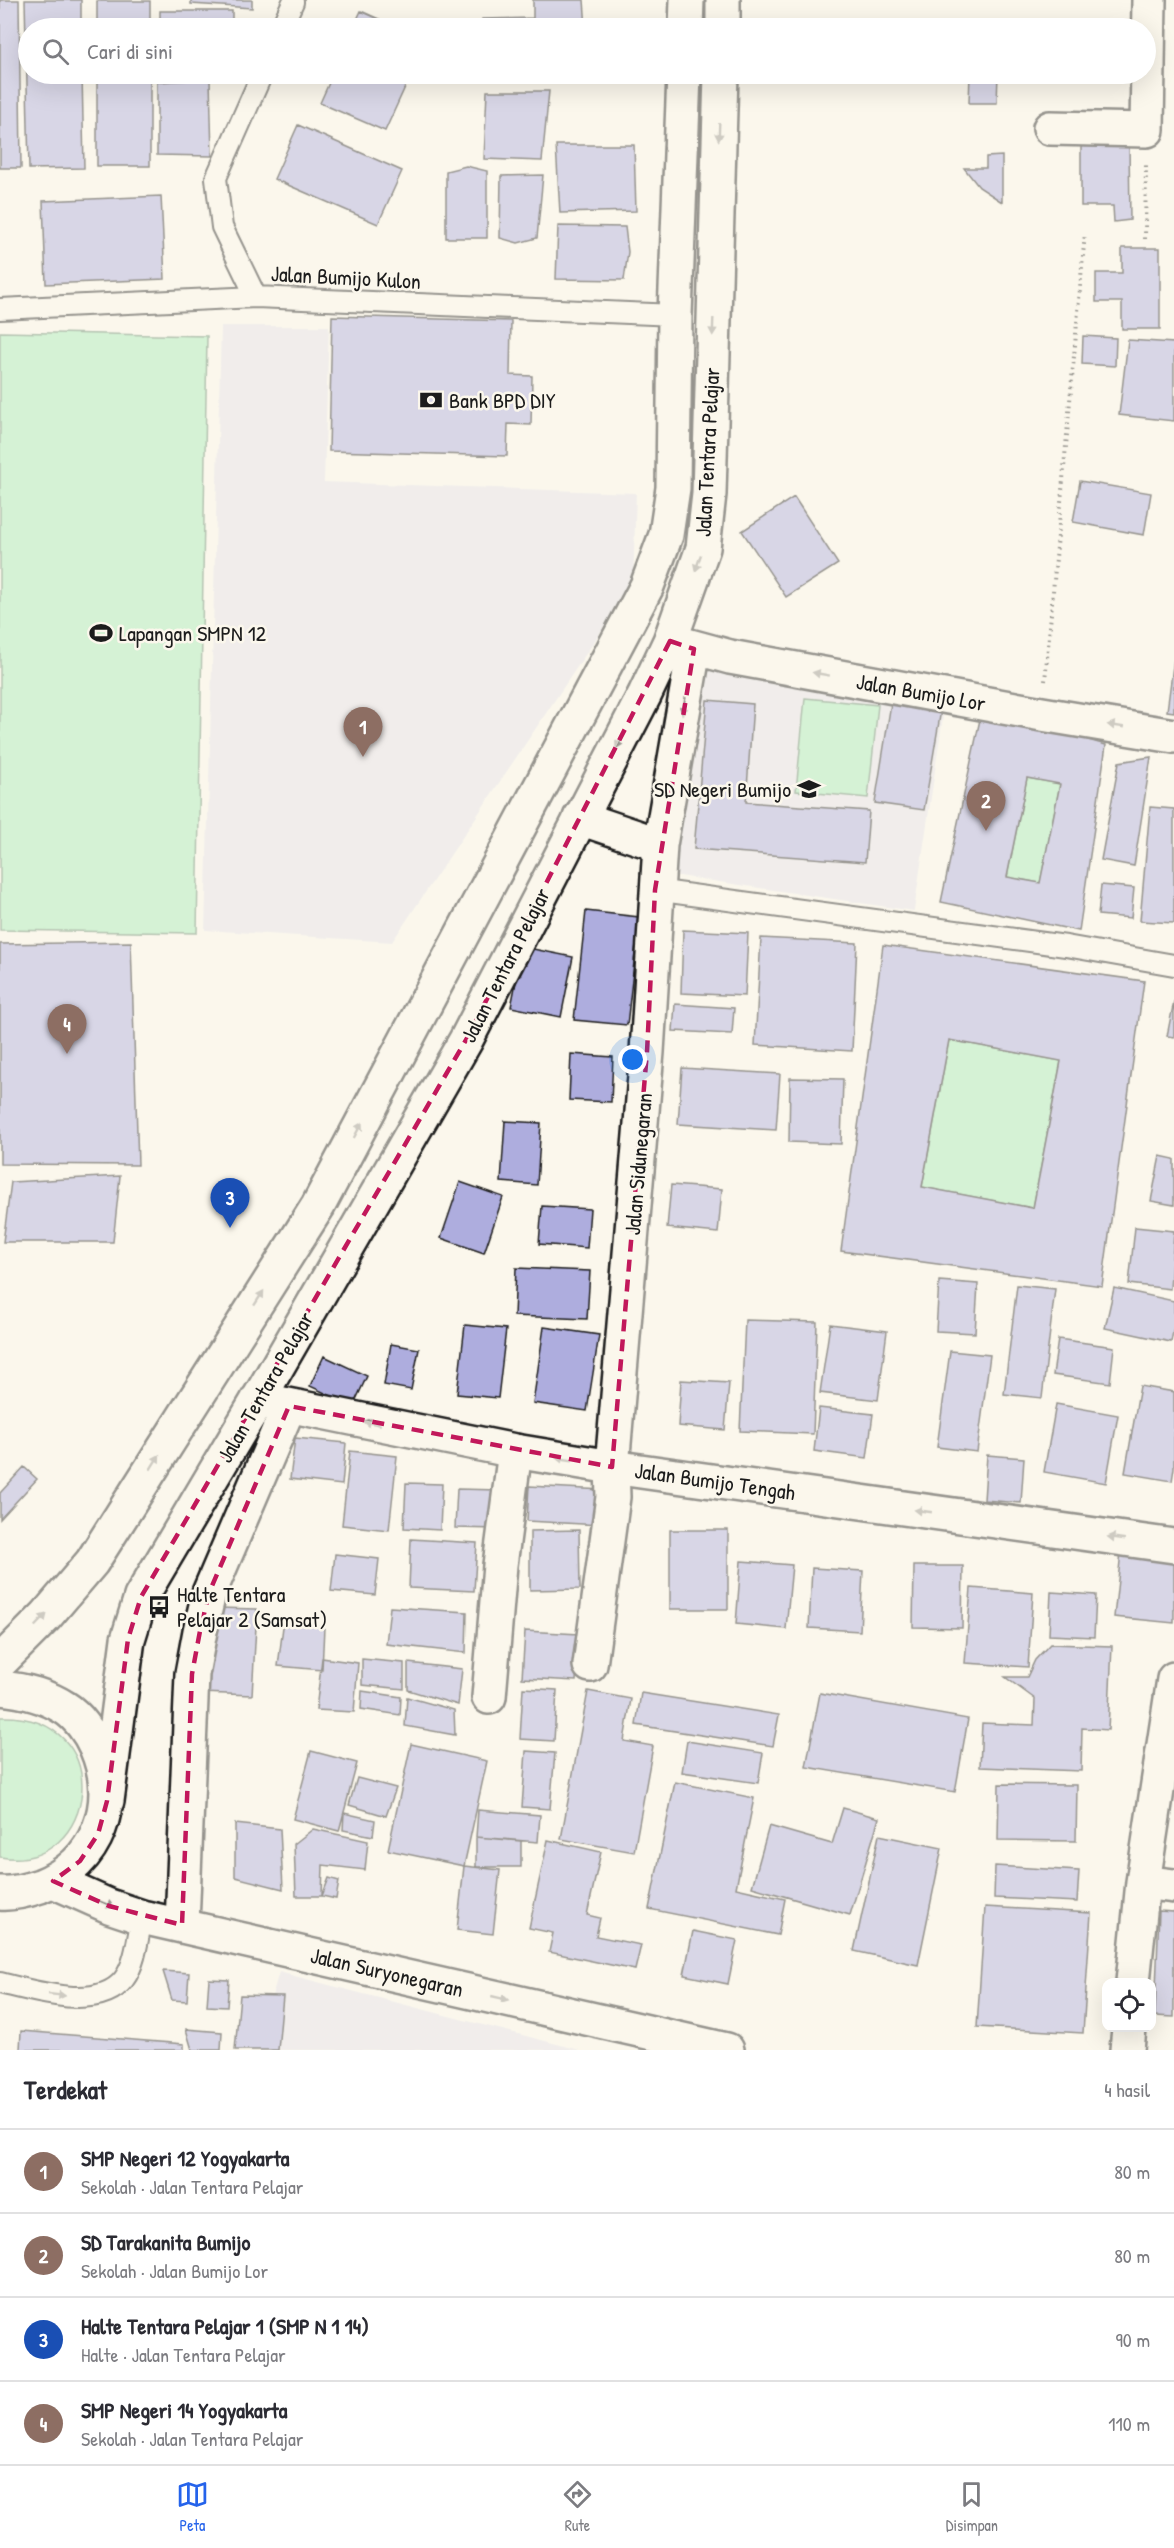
<!DOCTYPE html>
<html lang="id">
<meta charset="utf-8">
<style>
body{margin:0;font-family:"Patrick Hand",sans-serif;background:#f2f2f3;color:#2b2b33}
.controls{position:absolute;right:18px;bottom:18px;display:grid;overflow:hidden;border-radius:12px;box-shadow:0 6px 24px #0002}
.controls button{width:54px;height:54px;display:grid;place-items:center;padding:0;border:0;border-bottom:2px solid #e1e1e2;background:#fff;color:#2b2b33;font:30px sans-serif}
.you{position:absolute;left:633px;top:1060px;width:21px;height:21px;margin:-15px;border:4px solid #fff;border-radius:50%;background:#1a73e8;box-shadow:0 0 0 9px #1a73e833}
.badge{display:grid;place-items:center;width:39px;height:39px;border-radius:50%;background:#2563eb;color:#fff;font-size:20px;font-weight:700}
.pin{position:absolute;translate:-50% -50px;filter:drop-shadow(0 2px 3px #0008)}
.pin::after{content:'';position:absolute;top:32px;width:21px;height:18px;background:inherit;clip-path:polygon(0 0,100% 0,50% 100%)}
.list{margin:0;padding:0;list-style:none}
h2{display:flex;justify-content:space-between;align-items:center;height:78px;margin:0;padding:0 24px;font-size:26px}
h2 small{font-size:20px;font-weight:400;color:#7c7c81}
.list li{display:grid;grid-template-columns:39px 1fr auto;gap:18px;align-items:center;box-sizing:border-box;height:84px;padding:0 24px;border-top:2px solid #e1e1e2}
.list b{display:block;font-size:22px;white-space:nowrap}
.list p{margin:0;font-size:20px;white-space:nowrap;color:#7c7c81}
.list em{font-size:20px;font-style:normal;color:#7c7c81}
.icon{flex:none;width:33px;height:33px;fill:none;stroke:currentColor;stroke-width:2;stroke-linecap:round;stroke-linejoin:round}
.map{position:relative;flex:none;width:1174px;height:2050px;overflow:hidden}
.search{position:absolute;background:#fff;box-shadow:0 6px 24px #0002;left:18px;right:18px;top:18px;height:66px;display:flex;align-items:center;gap:15px;box-sizing:border-box;padding:0 21px;border-radius:33px;color:#7c7c81;font-size:22px}
.sheet{height:414px;background:#fff}
nav{display:flex;justify-content:space-around;align-items:center;box-sizing:border-box;height:84px;border-top:2px solid #e1e1e2;background:#fff;font-size:16px;color:#7c7c81}
nav a{display:grid;justify-items:center;gap:3px}
nav .on{color:#2563eb}
.map>svg:first-child{display:block}
.built{fill:#e4e1e8}
.green{fill:#a6ebb8;stroke:#61846a;stroke-width:1.5}
.building{fill:#aeadde;stroke:#1c1c1c;stroke-width:1.5;fill-rule:evenodd}
.lines{fill:none;stroke-linecap:round;stroke-linejoin:round}
.lane-casing{stroke:#1c1c1c;stroke-width:24}
.street-casing{stroke:#1c1c1c;stroke-width:38}
.secondary-casing{stroke:#1c1c1c;stroke-width:38}
.path{stroke:#1c1c1c;stroke-width:4;stroke-dasharray:1.5 4.5;stroke-linecap:butt}
.lane{stroke:#fbf7ec;stroke-width:20}
.street{stroke:#fbf7ec;stroke-width:33}
.secondary{stroke:#fbf7ec;stroke-width:33}
.oneway{fill:#97948e}
.marked{fill:none;stroke:#c2185b;stroke-width:4.5;stroke-dasharray:12 8;stroke-linejoin:round}
.labels{text-anchor:middle;stroke-width:5;stroke-linejoin:round;paint-order:stroke}
.street-label{font-size:22px;fill:#1c1c1c;stroke:#fbf7ec}
.poi-label{font-size:22px;fill:#1c1c1c;stroke:#fbf7ec;text-anchor:start}
</style>
<div class="map">
<svg width="1174" height="2050" viewBox="0 0 1174 2050">
<rect width="100%" height="100%" fill="#fbf7ec"/>
<filter id="ink" filterUnits="userSpaceOnUse"><feTurbulence type="fractalNoise" baseFrequency=".0167" numOctaves="2"/><feDisplacementMap in="SourceGraphic" scale="12" xChannelSelector="R" yChannelSelector="G"/><feConvolveMatrix kernelMatrix="1 2 1 2 8 2 1 2 1" color-interpolation-filters="sRGB"/></filter>
<g filter="url(#ink)">
<path class="built" d="M 221,326 L 329,326 L 324,482 L 636,493 L 633,584 L 392,942 L 205,930 Z
M 704,668 L 945,704 L 914,911 L 673,875 Z
M 279,1972 L 580,2050 L 263,2050 L 260,2037 Z"/>
<path class="green" d="M 0,332 L 207,336 L 197,933 L 0,930 Z
M 805,698 L 878,705 L 868,798 L 796,791 Z
M 1027,778 L 1060,784 L 1040,883 L 1007,877 Z
M 949,1040 L 1061,1061 L 1033,1208 L 922,1187 Z
M 0,1717 C 119,1713 99,1874 0,1857 Z"/>
<path class="building" d="M 0,0 L 19,0 L 21,168 L 0,168 Z
M 25,0 L 81,0 L 81,28 L 28,28 L 28,74 L 82,74 L 84,168 L 29,169 Z
M 191,0 L 252,0 L 252,8 L 191,4 Z
M 533,0 L 584,0 L 586,28 L 482,28 L 482,19 L 533,18 Z
M 97,1 L 150,1 L 150,28 L 97,28 Z
M 160,11 L 232,11 L 232,28 L 160,28 Z
M 361,11 L 399,28 L 353,28 Z
M 97,74 L 150,74 L 150,166 L 97,166 Z
M 333,74 L 411,74 L 385,131 L 320,103 Z
M 970,74 L 998,74 L 997,103 L 969,103 Z
M 210,79 L 212,156 L 157,155 L 157,82 Z
M 487,91 L 549,91 L 542,161 L 484,159 Z
M 298,125 L 402,171 L 378,224 L 274,179 Z
M 1081,143 L 1129,143 L 1130,220 L 1114,222 L 1113,206 L 1081,206 Z
M 556,145 L 634,145 L 636,211 L 560,213 Z
M 1002,156 L 1002,202 L 979,187 L 964,168 L 986,168 L 986,157 Z
M 466,166 L 487,171 L 487,238 L 446,238 L 446,171 Z
M 543,175 L 537,238 L 518,243 L 500,238 L 501,176 Z
M 161,196 L 165,279 L 46,284 L 43,201 Z
M 558,226 L 625,227 L 628,252 L 624,280 L 556,279 Z
M 1122,248 L 1160,248 L 1160,329 L 1122,329 L 1122,302 L 1096,302 L 1096,273 L 1122,273 Z
M 332,316 L 511,321 L 510,375 L 532,376 L 531,425 L 508,424 L 507,456 L 329,451 Z
M 1083,336 L 1116,338 L 1115,366 L 1082,364 Z
M 1128,340 L 1174,343 L 1174,421 L 1119,415 Z
M 1080,481 L 1151,493 L 1144,535 L 1073,522 Z
M 794,497 L 838,564 L 786,597 L 742,531 Z
M 1174,658 L 1174,712 L 1167,711 Z
M 707,700 L 753,704 L 746,802 L 869,811 L 865,862 L 694,849 Z
M 891,703 L 941,710 L 924,810 L 875,803 Z
M 982,710 L 1106,745 L 1079,931 L 941,902 ZM 1027,778 L 1060,784 L 1040,883 L 1007,877 Z
M 1151,757 L 1134,866 L 1101,860 L 1119,762 Z
M 1150,807 L 1174,809 L 1174,923 L 1140,921 Z
M 1101,885 L 1134,888 L 1131,918 L 1098,915 Z
M 586,911 L 639,917 L 627,1025 L 574,1020 Z
M 683,930 L 748,933 L 745,996 L 681,993 Z
M 761,938 L 857,943 L 852,1051 L 755,1045 Z
M 131,942 L 138,1165 L 0,1164 L 0,944 Z
M 883,945 L 1144,981 L 1102,1286 L 841,1251 ZM 949,1040 L 1061,1061 L 1033,1208 L 922,1187 Z
M 523,947 L 573,957 L 561,1017 L 511,1007 Z
M 1174,1001 L 1174,1037 L 1167,1036 Z
M 675,1004 L 734,1008 L 732,1034 L 673,1031 Z
M 571,1054 L 613,1057 L 611,1102 L 569,1100 Z
M 682,1068 L 780,1074 L 776,1130 L 678,1124 Z
M 790,1078 L 843,1079 L 841,1144 L 789,1142 Z
M 505,1121 L 541,1123 L 537,1185 L 501,1182 Z
M 1160,1156 L 1174,1159 L 1174,1205 L 1151,1201 Z
M 120,1176 L 113,1242 L 3,1242 L 11,1182 Z
M 460,1182 L 503,1197 L 484,1253 L 441,1238 Z
M 671,1185 L 722,1189 L 718,1233 L 667,1228 Z
M 542,1206 L 590,1209 L 587,1248 L 539,1244 Z
M 1135,1227 L 1174,1231 L 1170,1289 L 1129,1284 Z
M 516,1268 L 590,1271 L 587,1319 L 514,1316 Z
M 939,1281 L 978,1284 L 975,1333 L 936,1331 Z
M 1017,1285 L 1055,1289 L 1042,1398 L 1004,1394 Z
M 1114,1288 L 1174,1301 L 1174,1327 L 1171,1342 L 1105,1328 Z
M 745,1320 L 817,1322 L 813,1434 L 740,1431 Z
M 830,1324 L 887,1331 L 878,1400 L 820,1393 Z
M 465,1325 L 506,1329 L 498,1398 L 457,1394 Z
M 544,1327 L 599,1335 L 587,1411 L 533,1403 Z
M 1058,1339 L 1114,1347 L 1110,1383 L 1053,1375 Z
M 391,1344 L 419,1349 L 411,1390 L 384,1385 Z
M 950,1351 L 990,1355 L 977,1452 L 937,1447 Z
M 324,1356 L 367,1376 L 353,1406 L 310,1386 Z
M 681,1380 L 729,1383 L 725,1430 L 678,1426 Z
M 1140,1386 L 1174,1392 L 1174,1468 L 1172,1481 L 1125,1473 Z
M 1056,1404 L 1118,1415 L 1106,1483 L 1044,1472 Z
M 819,1408 L 873,1414 L 867,1458 L 814,1451 Z
M 295,1438 L 346,1443 L 342,1485 L 290,1479 Z
M 350,1451 L 397,1456 L 389,1530 L 342,1525 Z
M 987,1455 L 1024,1458 L 1021,1503 L 984,1500 Z
M 24,1467 L 37,1479 L 0,1519 L 0,1493 Z
M 406,1483 L 442,1484 L 440,1530 L 404,1528 Z
M 529,1486 L 603,1490 L 601,1525 L 527,1521 Z
M 457,1489 L 499,1490 L 498,1529 L 455,1528 Z
M 579,1530 L 580,1589 L 530,1590 L 530,1531 Z
M 670,1530 L 728,1530 L 728,1609 L 670,1609 Z
M 411,1539 L 477,1543 L 474,1591 L 409,1588 Z
M 1121,1552 L 1174,1558 L 1174,1623 L 1114,1617 Z
M 335,1554 L 379,1559 L 375,1595 L 331,1591 Z
M 741,1561 L 792,1565 L 786,1629 L 736,1624 Z
M 914,1566 L 963,1566 L 962,1628 L 913,1627 Z
M 812,1568 L 863,1571 L 860,1631 L 809,1628 Z
M 971,1588 L 1033,1593 L 1028,1667 L 965,1663 Z
M 1051,1592 L 1096,1595 L 1094,1637 L 1049,1635 Z
M 390,1607 L 467,1612 L 466,1653 L 386,1644 Z
M 217,1608 L 257,1609 L 252,1695 L 202,1693 Z
M 284,1619 L 324,1627 L 322,1670 L 278,1666 Z
M 525,1631 L 579,1634 L 576,1681 L 522,1678 Z
M 1050,1644 L 1112,1646 L 1108,1730 L 1082,1728 L 1081,1771 L 980,1767 L 982,1723 L 1034,1725 L 1035,1699 L 1005,1677 L 1027,1677 L 1035,1660 Z
M 322,1658 L 358,1663 L 354,1712 L 316,1710 Z
M 362,1659 L 404,1663 L 404,1689 L 362,1685 Z
M 408,1663 L 462,1669 L 458,1705 L 408,1690 Z
M 523,1688 L 557,1690 L 554,1741 L 520,1739 Z
M 362,1691 L 401,1697 L 400,1715 L 361,1709 Z
M 588,1691 L 631,1699 L 624,1741 L 653,1746 L 634,1852 L 561,1839 Z
M 641,1693 L 779,1715 L 773,1746 L 636,1725 Z
M 820,1693 L 968,1719 L 955,1792 L 806,1767 Z
M 407,1697 L 454,1710 L 455,1735 L 405,1726 Z
M 687,1741 L 763,1753 L 758,1783 L 682,1772 Z
M 411,1744 L 487,1761 L 464,1866 L 388,1850 Z
M 311,1751 L 357,1763 L 339,1831 L 293,1819 Z
M 526,1751 L 555,1753 L 550,1809 L 522,1807 Z
M 357,1778 L 396,1788 L 386,1816 L 349,1805 Z
M 675,1782 L 754,1798 L 736,1888 L 785,1899 L 778,1935 L 649,1909 Z
M 999,1784 L 1077,1785 L 1076,1841 L 998,1840 Z
M 843,1808 L 879,1818 L 850,1915 L 752,1887 L 769,1826 L 832,1844 Z
M 478,1810 L 540,1815 L 538,1842 L 476,1837 Z
M 344,1813 L 375,1820 L 373,1836 L 343,1830 Z
M 235,1824 L 280,1829 L 283,1889 L 235,1877 Z
M 313,1829 L 368,1841 L 365,1870 L 323,1865 L 322,1896 L 296,1896 L 294,1844 Z
M 879,1835 L 942,1848 L 918,1965 L 854,1951 Z
M 476,1837 L 521,1841 L 521,1867 L 476,1867 Z
M 548,1840 L 601,1852 L 587,1915 L 600,1918 L 596,1936 L 641,1945 L 635,1970 L 549,1952 L 553,1933 L 529,1928 Z
M 464,1866 L 500,1870 L 493,1934 L 457,1930 Z
M 995,1866 L 1079,1871 L 1077,1902 L 994,1898 Z
M 329,1878 L 339,1881 L 336,1899 L 322,1896 Z
M 985,1907 L 1091,1913 L 1083,2033 L 977,2027 Z
M 1159,1911 L 1174,1912 L 1174,2017 L 1155,2016 Z
M 693,1931 L 737,1940 L 728,1984 L 684,1975 Z
M 163,1971 L 189,1973 L 187,2001 L 172,2000 Z
M 209,1979 L 229,1980 L 227,2007 L 207,2006 Z
M 240,1995 L 283,1996 L 278,2050 L 235,2050 Z
M 186,2029 L 222,2032 L 221,2050 L 192,2050 Z
M 21,2031 L 184,2044 L 184,2050 L 20,2050 Z"/>
<g class="lines">
<g class="lane-casing">
<path id="lane" d="M 281,28 L 293,2
M 262,74 L 216,178 L 222,227 L 256,297 L 675,315
M 0,309 L 256,297
M 655,890 L 1066,946 L 1174,965
M 0,1983 C 34,1991 99,2012 124,1979 C 136,1963 138,1936 142,1917"/>
</g>
<g class="street-casing">
<path id="street" d="M 1050,128 L 1147,130 L 1149,0
M 675,642 L 730,657 L 1042,714 L 1174,736
M 580,818 L 660,845
M 590,1665 L 613,1497 L 612,1467 L 647,1052 L 660,845 L 694,649
M 489,1697 L 500,1565 L 515,1451
M 1143,1882 L 1174,1886
M 182,1925 L 192,1674 L 200,1631 L 209,1593 L 289,1406
M 1133,1982 L 1143,1882 L 1174,1679
M 1127,2050 L 1129,2028"/>
</g>
<g class="secondary-casing">
<path id="secondary" d="M 686,28 L 687,0
M 723,28 L 723,0
M 258,1399 L 515,1451 L 612,1467 L 1174,1546
M 0,1662 L 46,1616 L 92,1562 L 318,1206 L 647,586 L 666,535 L 673,488 L 675,315 L 684,74
M 0,1688 C 23,1690 45,1695 65,1708 C 78,1716 90,1733 96,1747 C 120,1802 99,1863 40,1886 C 28,1890 13,1894 0,1893
M 107,1801 L 128,1639 L 141,1597 L 265,1388 L 466,1040 L 645,694 L 670,641 L 703,548 L 709,494 L 721,74
M 53,1881 L 109,1906 L 142,1917 L 727,2050"/>
</g>
<path class="path" d="M 1145,239 L 1146,164
M 1045,681 L 1085,233"/>
<use href="#lane" class="lane"/>
<use href="#street" class="street"/>
<use href="#secondary" class="secondary"/>
</g>
<defs><path id="oneway-solid" d="M-6-.8H1V-3.2L6.5 0L1 3.2V.8H-6Z" transform="scale(1.5)"/></defs>
<g class="oneway">
<use href="#oneway-solid" transform="translate(719 132) rotate(92)"/>
<use href="#oneway-solid" transform="translate(713 327) rotate(92)"/>
<use href="#oneway-solid" transform="translate(698 563) rotate(109)"/>
<use href="#oneway-solid" transform="translate(821 674) rotate(-170)"/>
<use href="#oneway-solid" transform="translate(684 706) rotate(100)"/>
<use href="#oneway-solid" transform="translate(1116 726) rotate(-171)"/>
<use href="#oneway-solid" transform="translate(620 741) rotate(118)"/>
<use href="#oneway-solid" transform="translate(358 1130) rotate(-62)"/>
<use href="#oneway-solid" transform="translate(259 1298) rotate(-57)"/>
<use href="#oneway-solid" transform="translate(372 1423) rotate(-169)"/>
<use href="#oneway-solid" transform="translate(564 1459) rotate(-171)"/>
<use href="#oneway-solid" transform="translate(155 1462) rotate(-58)"/>
<use href="#oneway-solid" transform="translate(923 1511) rotate(-172)"/>
<use href="#oneway-solid" transform="translate(1116 1538) rotate(-172)"/>
<use href="#oneway-solid" transform="translate(41 1620) rotate(-46)"/>
<use href="#oneway-solid" transform="translate(106 1904) rotate(22)"/>
<use href="#oneway-solid" transform="translate(57 1995) rotate(6)"/>
<use href="#oneway-solid" transform="translate(500 1998) rotate(13)"/>
</g>
</g>
<path d="M0 0H1174V2050H0ZM 670,641 L 694,649 L 655,890 L 647,1052 L 612,1467 L 289,1406 L 209,1593 L 200,1631 L 192,1674 L 182,1925 L 109,1906 L 53,1881 L 80,1861 L 98,1834 L 107,1801 L 128,1639 L 141,1597 L 466,1040 Z" fill="#fbf7ec" fill-opacity=".55" fill-rule="evenodd"/>
<path class="marked" d="M 670,641 L 694,649 L 655,890 L 647,1052 L 612,1467 L 289,1406 L 209,1593 L 200,1631 L 192,1674 L 182,1925 L 109,1906 L 53,1881 L 80,1861 L 98,1834 L 107,1801 L 128,1639 L 141,1597 L 466,1040 Z"/>
<defs>
<g id="bank-bare" transform="scale(1.8)"><path d="M-6-4H6V4H-6ZM0-2.3a2.3 2.3 0 1 0 0 4.6a2.3 2.3 0 1 0 0-4.6Z" fill="#1c1c1c" stroke="#fbf7ec" stroke-width="2.5" paint-order="stroke"/></g>
<g id="stadium-bare" transform="scale(1.8)"><path d="M0-5a6.5 5 0 1 0 0 10a6.5 5 0 1 0 0-10ZM-3.5-1.8h7v3.6h-7Z" fill="#1c1c1c" stroke="#fbf7ec" stroke-width="2.5" paint-order="stroke"/></g>
<g id="school-bare" transform="scale(1.8)"><path d="M0-5L7-2L0 1L-7-2ZM-4 1L0 2.5L4 1V4Q0 6-4 4Z" fill="#1c1c1c" stroke="#fbf7ec" stroke-width="2.5" paint-order="stroke"/></g>
<g id="bus-bare" transform="scale(1.8)"><path d="M-5-6H5V4H4V6H2V4H-2V6H-4V4H-5ZM-3.5-4V0h7V-4ZM-3.5 1.2v1.5H-2V1.2ZM2 1.2v1.5H3.5V1.2Z" fill="#1c1c1c" stroke="#fbf7ec" stroke-width="2.5" paint-order="stroke"/></g>
</defs>
<g fill-rule="evenodd">
<use href="#bank-bare" x="431" y="400"/>
<use href="#stadium-bare" x="101" y="633"/>
<use href="#school-bare" x="809" y="789"/>
<use href="#bus-bare" x="159" y="1607"/>
</g>
<g class="labels">
<g class="street-label">
<text transform="translate(346 277) rotate(3)" y="8">Jalan Bumijo Kulon</text>
<text transform="translate(707 452) rotate(-87)" y="8">Jalan Tentara Pelajar</text>
<text transform="translate(921 692) rotate(10)" y="8">Jalan Bumijo Lor</text>
<text transform="translate(505 965) rotate(-63)" y="8">Jalan Tentara Pelajar</text>
<text transform="translate(638 1164) rotate(-85)" y="8">Jalan Sidunegaran</text>
<text transform="translate(265 1387) rotate(-60)" y="8">Jalan Tentara Pelajar</text>
<text transform="translate(715 1481) rotate(8)" y="8">Jalan Bumijo Tengah</text>
<text transform="translate(387 1972) rotate(13)" y="8">Jalan Suryonegaran</text>
</g>
<g class="poi-label">
<text x="449" y="408">Bank BPD DIY</text>
<text x="119" y="641">Lapangan SMPN 12</text>
<text x="791" y="797" text-anchor="end">SD Negeri Bumijo</text>
<text x="177" y="1602">Halte Tentara<tspan x="177" dy="25">Pelajar 2 (Samsat)</tspan></text>
</g>
</g>
</svg>
<div class="controls">
<button><svg class="icon" aria-label="locate" viewBox="0 0 24 24"><circle cx="12" cy="12" r="6"/><path d="M12 2v4M12 18v4M2 12h4M18 12h4"/></svg></button>
</div>
<div class="you"></div>
<div class="pin badge" style="left:363px;top:757px;background:#8d6e63">1</div>
<div class="pin badge" style="left:986px;top:831px;background:#8d6e63">2</div>
<div class="pin badge" style="left:230px;top:1228px;background:#1a4fb4">3</div>
<div class="pin badge" style="left:67px;top:1054px;background:#8d6e63">4</div>
<div class="search"><svg class="icon" aria-label="search" viewBox="0 0 24 24"><circle cx="10" cy="10" r="6"/><path d="M15 15l6 6"/></svg>Cari di sini</div>
</div>
<section class="sheet">
<h2>Terdekat<small>4 hasil</small></h2>
<ul class="list">
<li><span class="badge" style="background:#8d6e63">1</span><div><b>SMP Negeri 12 Yogyakarta</b><p>Sekolah · Jalan Tentara Pelajar</p></div><em>80 m</em></li>
<li><span class="badge" style="background:#8d6e63">2</span><div><b>SD Tarakanita Bumijo</b><p>Sekolah · Jalan Bumijo Lor</p></div><em>80 m</em></li>
<li><span class="badge" style="background:#1a4fb4">3</span><div><b>Halte Tentara Pelajar 1 (SMP N 1 14)</b><p>Halte · Jalan Tentara Pelajar</p></div><em>90 m</em></li>
<li><span class="badge" style="background:#8d6e63">4</span><div><b>SMP Negeri 14 Yogyakarta</b><p>Sekolah · Jalan Tentara Pelajar</p></div><em>110 m</em></li>
</ul>
</section>
<nav>
<a class="on"><svg class="icon" aria-label="map" viewBox="0 0 24 24"><path d="M3 6l6-2 6 2 6-2v14l-6 2-6-2-6 2zM9 4v14M15 6v14"/></svg>Peta</a>
<a><svg class="icon" aria-label="directions" viewBox="0 0 24 24"><path d="M12 3l9 9-9 9-9-9zM9 14v-3h6M13 9l2 2-2 2"/></svg>Rute</a>
<a><svg class="icon" aria-label="saved" viewBox="0 0 24 24"><path d="M7 4h10v16l-5-4-5 4z"/></svg>Disimpan</a>
</nav>
